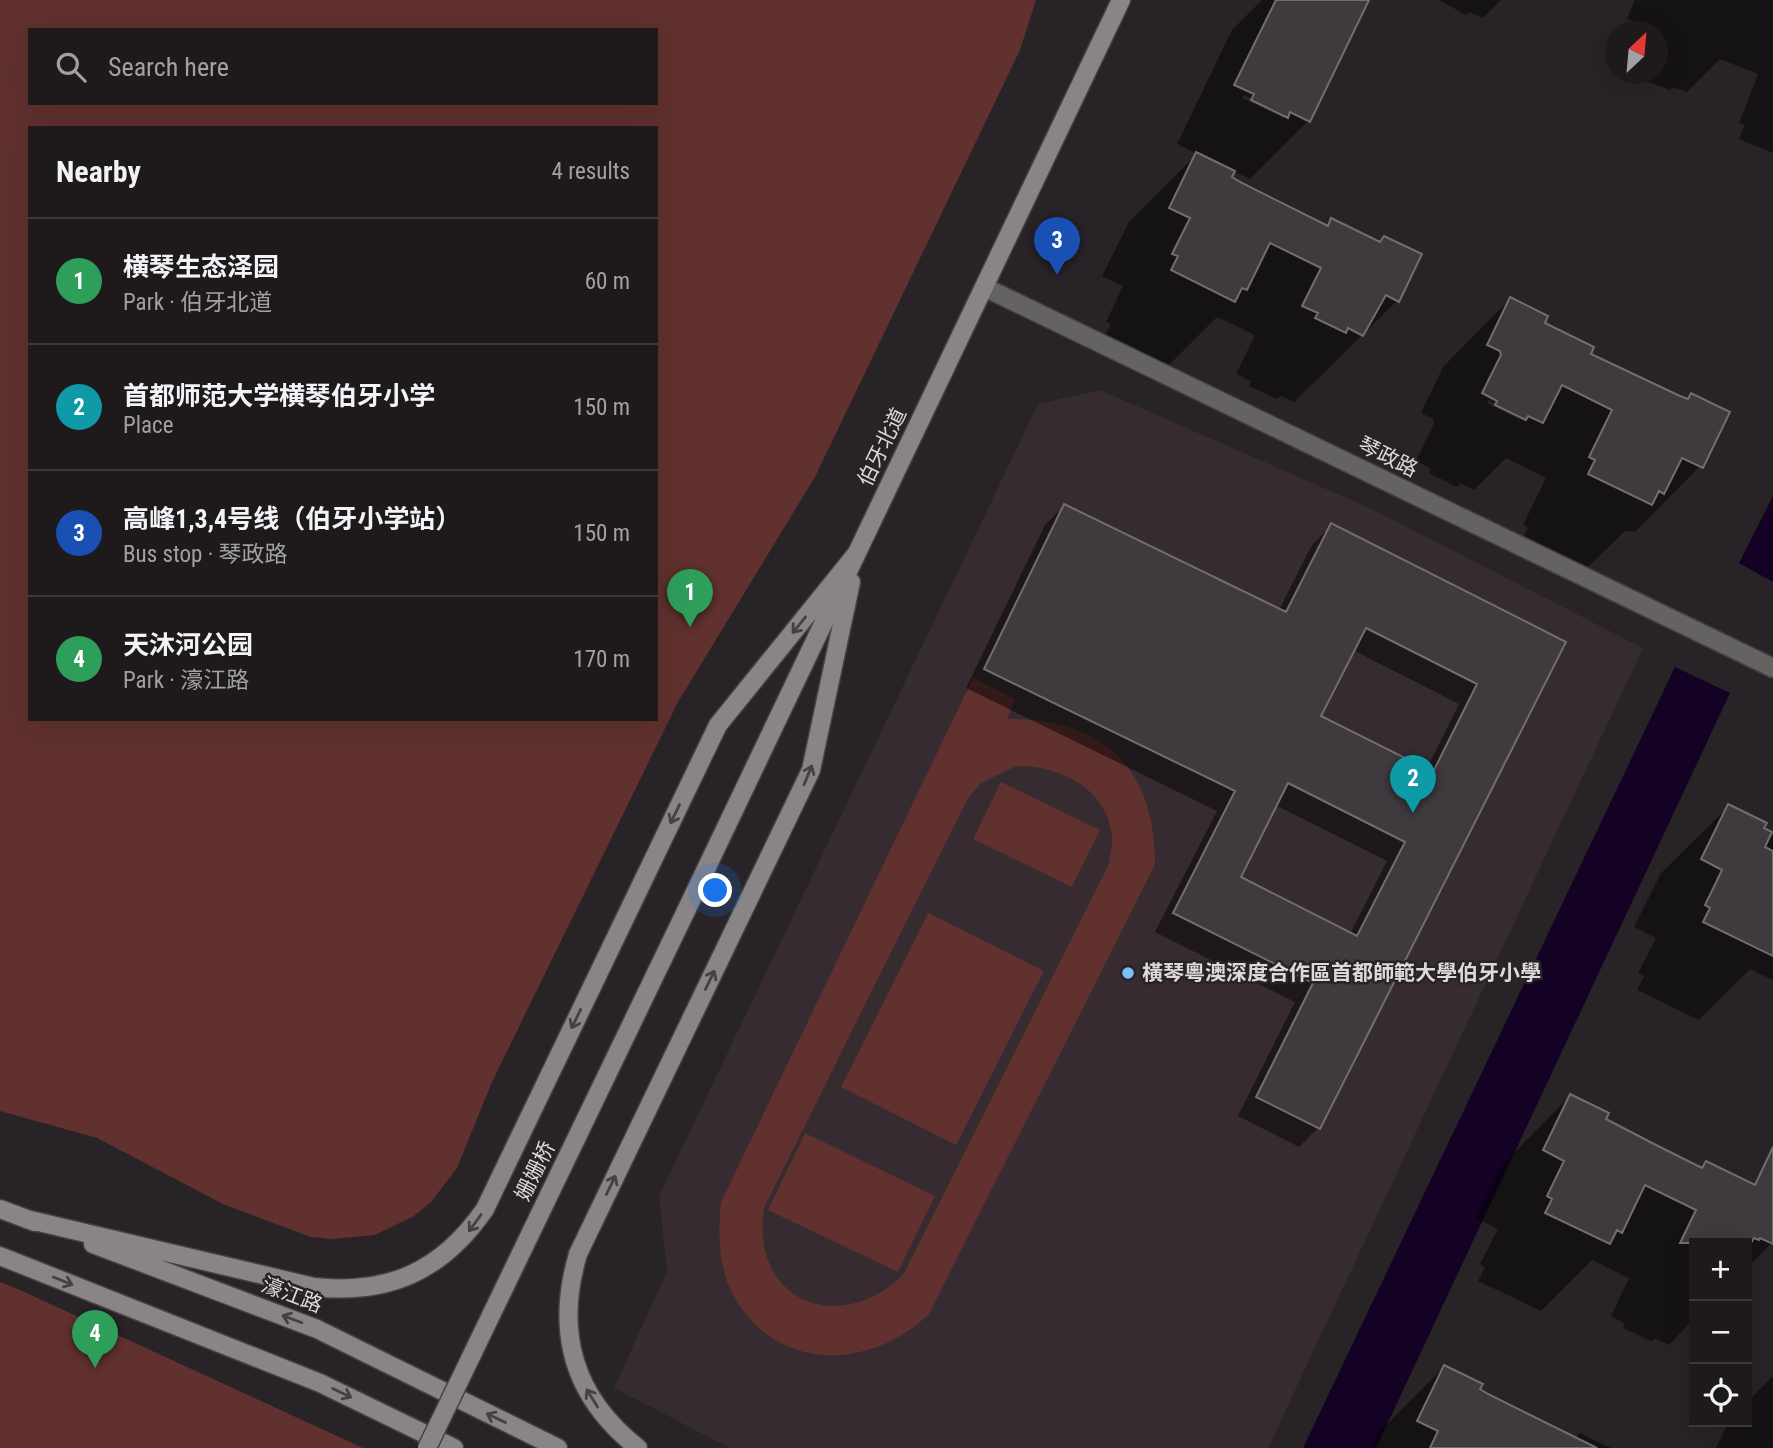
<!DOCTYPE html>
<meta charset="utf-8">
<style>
body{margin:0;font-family:"Roboto Condensed","Noto Sans SC",sans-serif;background:#262325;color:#f1f3f6}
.controls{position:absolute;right:21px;bottom:21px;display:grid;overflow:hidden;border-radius:0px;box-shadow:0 7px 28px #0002}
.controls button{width:63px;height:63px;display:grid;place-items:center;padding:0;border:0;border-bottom:2px solid #3c383b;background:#1e1a1c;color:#f1f3f6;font:35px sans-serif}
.compass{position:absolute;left:1605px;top:21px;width:63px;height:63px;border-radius:50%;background:#1e1a1c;box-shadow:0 7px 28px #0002;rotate:26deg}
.you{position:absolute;left:716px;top:891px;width:24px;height:24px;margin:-18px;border:5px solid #fff;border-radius:50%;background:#1a73e8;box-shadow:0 0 0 10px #1a73e833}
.badge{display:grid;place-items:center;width:46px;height:46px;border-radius:50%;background:#7c3aed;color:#fff;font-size:23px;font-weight:700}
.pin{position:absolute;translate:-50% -58px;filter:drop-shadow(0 2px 4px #0008)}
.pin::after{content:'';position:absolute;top:37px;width:24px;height:21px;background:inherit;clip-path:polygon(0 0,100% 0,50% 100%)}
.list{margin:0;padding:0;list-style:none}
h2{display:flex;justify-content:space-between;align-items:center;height:91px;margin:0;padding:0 28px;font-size:30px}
h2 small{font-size:23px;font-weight:400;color:#a1a1a3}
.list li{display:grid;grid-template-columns:46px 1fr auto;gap:21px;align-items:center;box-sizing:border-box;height:126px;padding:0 28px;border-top:2px solid #3c383b}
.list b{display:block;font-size:26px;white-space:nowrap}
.list p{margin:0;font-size:23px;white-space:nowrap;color:#a1a1a3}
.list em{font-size:23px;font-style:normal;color:#a1a1a3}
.icon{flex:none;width:38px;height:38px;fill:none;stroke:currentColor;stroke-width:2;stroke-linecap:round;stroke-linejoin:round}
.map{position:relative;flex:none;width:1773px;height:1448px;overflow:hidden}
.search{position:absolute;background:#1e1a1c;box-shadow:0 7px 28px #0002;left:28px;top:28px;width:630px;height:77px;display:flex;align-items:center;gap:18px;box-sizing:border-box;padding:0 24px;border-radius:0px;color:#a1a1a3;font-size:26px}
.panel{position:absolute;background:#1e1a1c;box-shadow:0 7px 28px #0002;left:28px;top:126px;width:630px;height:595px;border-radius:0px}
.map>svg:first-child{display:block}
.built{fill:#352b30}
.green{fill:#60312e;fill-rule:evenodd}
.water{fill:#140224}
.shadow{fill:#0007;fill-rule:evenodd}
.building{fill:#3e3a3e;stroke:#716d71;stroke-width:2;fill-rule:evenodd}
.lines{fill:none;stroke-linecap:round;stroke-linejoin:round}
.street-casing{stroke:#454043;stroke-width:21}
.secondary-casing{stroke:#454043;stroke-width:21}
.street{stroke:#656262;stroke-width:18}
.secondary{stroke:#898485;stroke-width:18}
.secondary-bridge-casing{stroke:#454043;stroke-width:21;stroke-linecap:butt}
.secondary-bridge{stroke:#898485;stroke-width:18}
.oneway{stroke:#454042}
.poi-dot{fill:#7cbef9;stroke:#282326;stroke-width:2.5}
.labels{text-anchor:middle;stroke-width:5;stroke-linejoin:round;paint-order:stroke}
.street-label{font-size:21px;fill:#ddd9db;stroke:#282326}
.poi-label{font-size:21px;font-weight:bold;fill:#ddd9db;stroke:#282326;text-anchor:start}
</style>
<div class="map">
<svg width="1773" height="1448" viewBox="0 0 1773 1448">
<rect width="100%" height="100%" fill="#282326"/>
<path class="built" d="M 1100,390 L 1372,509 L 1643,648 L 1268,1448 L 730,1448 L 614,1388 L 667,1271 L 659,1196 L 1038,404 Z"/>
<path class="green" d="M 0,0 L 1036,0 L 1020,50 L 815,477 L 678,702 L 492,1082 L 457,1168 L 431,1202 L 414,1216 L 375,1235 L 332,1239 L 311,1237 L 223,1204 L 97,1138 L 0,1111 ZM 30,30 L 656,30 L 656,103 L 30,103 ZM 30,128 L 656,128 L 656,719 L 30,719 Z
M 973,678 L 1015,699 L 1007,719 C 1102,718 1156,768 1155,865 L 929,1314 C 869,1372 773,1373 731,1291 C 718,1264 718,1232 721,1202 ZM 1016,766 C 1060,765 1108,789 1112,837 C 1113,845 1110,856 1109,864 L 903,1275 C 838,1337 750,1301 764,1208 L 967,800 L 981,783 Z
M 1001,782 L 1100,830 L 1072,887 L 973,839 Z
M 928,913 L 1044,971 L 956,1145 L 841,1087 Z
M 805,1133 L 935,1196 L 898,1272 L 768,1210 Z
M 0,1282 L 18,1289 L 363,1448 L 0,1448 Z"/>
<path class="water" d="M 1773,496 L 1773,582 L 1739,563 Z
M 1675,667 L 1730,693 L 1376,1448 L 1303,1448 Z"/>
<path class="shadow" d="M 1262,0 L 1349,0 L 1308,121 L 1250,179 L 1233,171 L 1230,177 L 1326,227 L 1332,221 L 1378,243 L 1384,238 L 1397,301 L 1294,402 L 1281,396 L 1277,399 L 1249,386 L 1251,381 L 1236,374 L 1255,335 L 1217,317 L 1166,368 L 1104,338 L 1111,324 L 1106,322 L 1123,286 L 1102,276 L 1129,222 L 1197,154 L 1177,144 L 1232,30 ZM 1244,95 L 1284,114 L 1284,118 L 1242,98 Z
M 1439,0 L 1501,0 L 1483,18 L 1469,12 L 1466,15 Z
M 1635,0 L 1773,0 L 1773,153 L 1739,139 L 1745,125 L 1739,123 L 1758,74 L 1720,59 L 1687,92 L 1673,87 L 1670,90 L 1641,79 L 1643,75 L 1640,74 L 1658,74 L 1658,32 L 1639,32 L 1641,25 L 1627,19 Z
M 1510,299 L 1588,355 L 1686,400 L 1691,395 L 1703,463 L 1635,532 L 1625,531 L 1583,572 L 1521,542 L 1528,528 L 1523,525 L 1546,478 L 1506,458 L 1474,490 L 1460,483 L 1457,487 L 1429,473 L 1431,469 L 1416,461 L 1434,424 L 1433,419 L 1421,413 L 1443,367 ZM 1488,400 L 1525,418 L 1525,422 L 1487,403 Z
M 1064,506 L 1279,610 L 1312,545 L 1331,526 L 1563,643 L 1318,1128 L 1299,1147 L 1238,1116 L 1295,1002 L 1155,932 L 1217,811 L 966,688 L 1045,525 ZM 1353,650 L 1459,704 L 1426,770 L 1319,717 ZM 1275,805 L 1387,861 L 1350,934 L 1239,878 Z
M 1729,806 L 1773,836 L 1773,980 L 1750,969 L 1699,1020 L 1637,990 L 1644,976 L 1638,973 L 1656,938 L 1634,927 L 1661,873 Z
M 1570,1096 L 1604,1120 L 1700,1169 L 1706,1163 L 1753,1186 L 1759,1180 L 1773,1187 L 1773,1241 L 1747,1269 L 1747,1243 L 1694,1243 L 1694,1319 L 1669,1345 L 1655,1338 L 1651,1341 L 1623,1328 L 1625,1324 L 1611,1316 L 1629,1278 L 1592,1260 L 1541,1311 L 1478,1281 L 1485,1267 L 1480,1264 L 1498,1229 L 1476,1218 L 1503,1164 Z
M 1444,1367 L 1478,1390 L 1574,1439 L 1580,1433 L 1611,1448 L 1370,1448 L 1377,1434 Z
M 1773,1376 L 1773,1448 L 1716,1448 L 1729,1422 L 1747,1422 L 1747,1402 Z"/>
<path class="building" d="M 1276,0 L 1369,0 L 1310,122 L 1290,112 L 1288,118 L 1251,100 L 1254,94 L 1234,85 Z
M 1196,152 L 1235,171 L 1232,177 L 1240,182 L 1328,226 L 1331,218 L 1380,242 L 1384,236 L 1422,254 L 1399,302 L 1386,295 L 1363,336 L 1348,328 L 1346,333 L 1315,318 L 1318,313 L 1302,306 L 1321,268 L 1270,243 L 1247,290 L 1242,288 L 1235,302 L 1171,270 L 1178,256 L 1172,254 L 1190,218 L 1169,208 Z
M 1510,297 L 1548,316 L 1545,323 L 1594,347 L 1591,354 L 1680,396 L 1688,399 L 1691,393 L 1730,412 L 1703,468 L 1682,458 L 1664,494 L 1659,491 L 1652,505 L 1588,474 L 1595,460 L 1589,457 L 1612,410 L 1562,385 L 1543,423 L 1528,416 L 1526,420 L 1495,405 L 1497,401 L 1482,393 L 1501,355 L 1500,351 L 1487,345 Z
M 1064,504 L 1286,612 L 1331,523 L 1566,642 L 1320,1129 L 1256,1097 L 1313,983 L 1173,913 L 1235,791 L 984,669 ZM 1366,628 L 1477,684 L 1433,772 L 1321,716 ZM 1288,783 L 1405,842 L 1357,936 L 1241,877 Z
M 1728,804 L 1767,823 L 1764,828 L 1772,832 L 1765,847 L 1773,851 L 1773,956 L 1703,922 L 1710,908 L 1705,905 L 1722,870 L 1701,859 Z
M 1570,1094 L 1609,1113 L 1606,1119 L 1654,1144 L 1702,1168 L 1706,1161 L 1755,1185 L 1773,1147 L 1773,1244 L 1760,1238 L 1759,1240 L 1754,1238 L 1751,1243 L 1680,1243 L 1696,1210 L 1645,1185 L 1622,1233 L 1617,1230 L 1610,1244 L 1545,1213 L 1552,1199 L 1547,1196 L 1564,1161 L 1543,1150 Z
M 1444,1365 L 1483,1384 L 1480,1389 L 1488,1394 L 1597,1448 L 1430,1448 L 1438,1431 L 1417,1421 Z"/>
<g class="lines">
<g class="street-casing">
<path id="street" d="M 984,287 L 1773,668"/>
</g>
<g class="secondary-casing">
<path id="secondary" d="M 685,913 L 1121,0
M 0,1209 L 35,1222
M 26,1219 L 314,1287 C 389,1295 442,1271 485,1209 L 718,725 L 857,553
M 93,1244 L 317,1329 L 558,1448
M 0,1256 L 320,1383 L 454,1448
M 638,1448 C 573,1397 555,1332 578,1254 L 811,770 L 851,582"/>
</g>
<use href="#street" class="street"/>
<use href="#secondary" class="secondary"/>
<g class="secondary-bridge-casing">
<path id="secondary-bridge" d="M 427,1448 L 685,913"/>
</g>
<use href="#secondary-bridge" class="secondary-bridge"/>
</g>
<defs><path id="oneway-shaft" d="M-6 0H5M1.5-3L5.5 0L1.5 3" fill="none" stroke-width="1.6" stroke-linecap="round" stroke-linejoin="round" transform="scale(1.75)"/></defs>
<g class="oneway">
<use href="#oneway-shaft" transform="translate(799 625) rotate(129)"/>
<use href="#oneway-shaft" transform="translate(808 775) rotate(-68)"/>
<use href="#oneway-shaft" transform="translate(675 814) rotate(116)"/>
<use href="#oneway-shaft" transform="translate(710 980) rotate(-64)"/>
<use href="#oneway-shaft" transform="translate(576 1019) rotate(116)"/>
<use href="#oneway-shaft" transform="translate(611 1185) rotate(-64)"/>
<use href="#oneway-shaft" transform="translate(475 1223) rotate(126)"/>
<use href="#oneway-shaft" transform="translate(63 1281) rotate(22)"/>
<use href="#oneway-shaft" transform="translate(292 1319) rotate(-159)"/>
<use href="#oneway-shaft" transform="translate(342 1393) rotate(26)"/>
<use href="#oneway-shaft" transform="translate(592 1398) rotate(-122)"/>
<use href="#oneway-shaft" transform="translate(496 1418) rotate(-154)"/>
</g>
<circle class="poi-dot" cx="1128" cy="973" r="7"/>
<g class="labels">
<g class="street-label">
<text transform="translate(882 447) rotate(-64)" y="7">伯牙北道</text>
<text transform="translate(1388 457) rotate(26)" y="7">琴政路</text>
<text transform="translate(535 1171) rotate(-64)" y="7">姗姗桥</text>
<text transform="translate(292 1295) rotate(21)" y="7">濠江路</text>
</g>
<g class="poi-label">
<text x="1142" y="980">橫琴粵澳深度合作區首都師範大學伯牙小學</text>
</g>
</g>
</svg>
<div class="controls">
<button>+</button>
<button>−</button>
<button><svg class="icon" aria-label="locate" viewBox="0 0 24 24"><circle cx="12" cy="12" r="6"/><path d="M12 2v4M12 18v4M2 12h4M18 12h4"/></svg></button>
</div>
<svg class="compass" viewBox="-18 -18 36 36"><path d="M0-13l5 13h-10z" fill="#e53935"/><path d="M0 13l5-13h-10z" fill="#a1a1a3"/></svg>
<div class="you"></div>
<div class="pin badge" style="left:690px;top:627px;background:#2e9e5b">1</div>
<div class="pin badge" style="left:1413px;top:813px;background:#0f9aa8">2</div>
<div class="pin badge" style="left:1057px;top:275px;background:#1a4fb4">3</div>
<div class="pin badge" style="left:95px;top:1368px;background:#2e9e5b">4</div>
<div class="search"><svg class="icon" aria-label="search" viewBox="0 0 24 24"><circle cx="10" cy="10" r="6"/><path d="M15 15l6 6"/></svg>Search here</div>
<section class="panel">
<h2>Nearby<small>4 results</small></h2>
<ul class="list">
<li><span class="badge" style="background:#2e9e5b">1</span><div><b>横琴生态泽园</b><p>Park · 伯牙北道</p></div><em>60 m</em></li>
<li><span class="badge" style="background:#0f9aa8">2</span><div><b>首都师范大学横琴伯牙小学</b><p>Place</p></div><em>150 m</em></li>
<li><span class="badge" style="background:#1a4fb4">3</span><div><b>高峰1,3,4号线（伯牙小学站）</b><p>Bus stop · 琴政路</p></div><em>150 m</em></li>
<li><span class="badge" style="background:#2e9e5b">4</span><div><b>天沐河公园</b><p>Park · 濠江路</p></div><em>170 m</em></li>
</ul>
</section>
</div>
